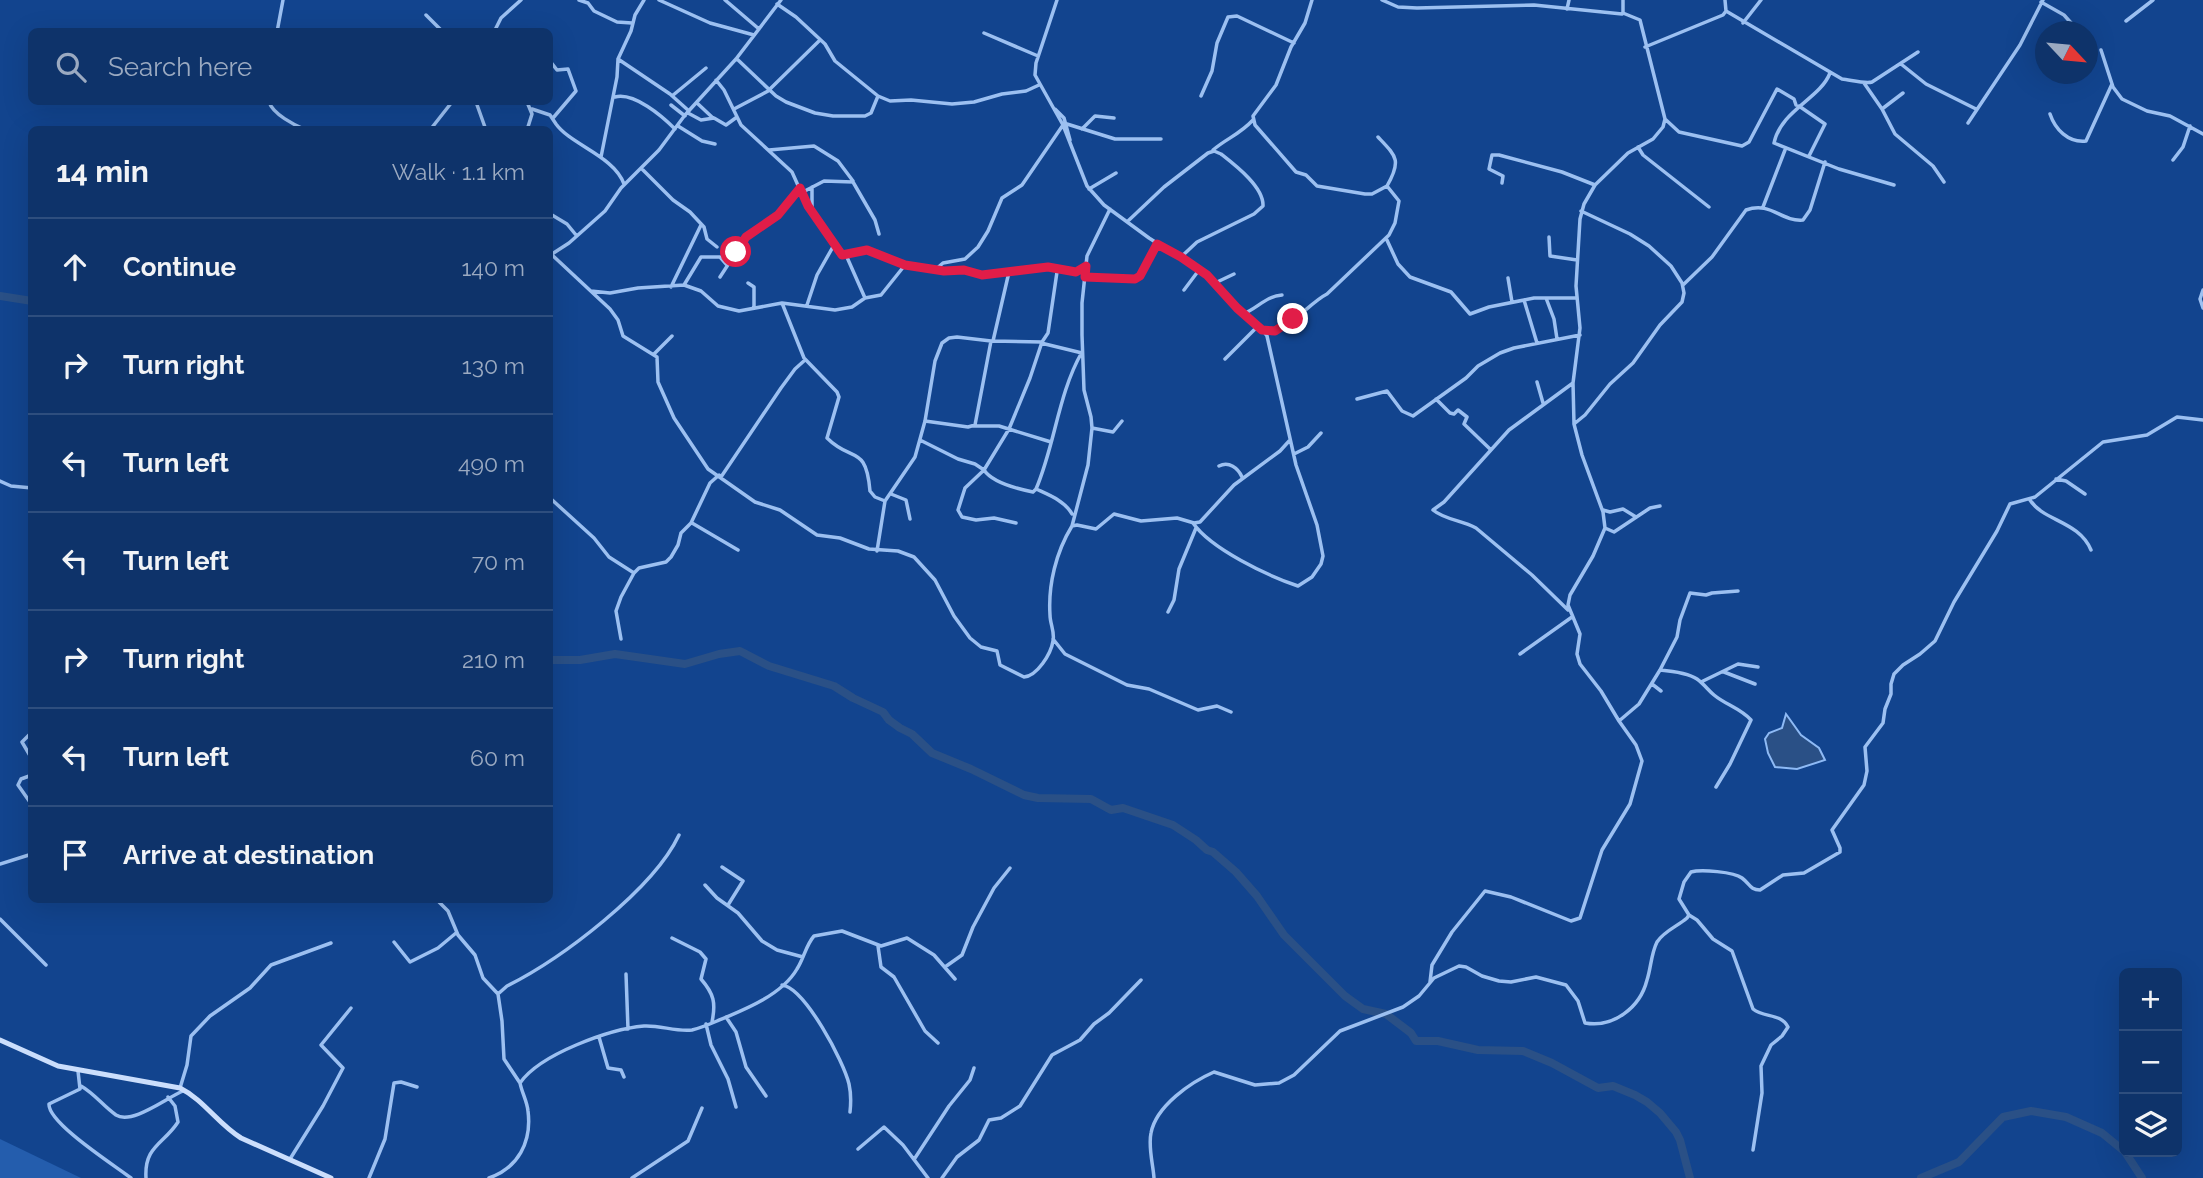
<!DOCTYPE html>
<meta charset="utf-8">
<style>
body{margin:0;font-family:Raleway,sans-serif;background:#173b70;color:#f1f3f6}
.controls{position:absolute;right:21px;bottom:21px;display:grid;overflow:hidden;border-radius:10px;box-shadow:0 7px 28px #0002}
.controls button{width:63px;height:63px;display:grid;place-items:center;padding:0;border:0;border-bottom:2px solid #2e4e7e;background:#0e336a;color:#f1f3f6;font:35px sans-serif}
.compass{position:absolute;left:2035px;top:21px;width:63px;height:63px;border-radius:50%;background:#0e336a;box-shadow:0 7px 28px #0002;rotate:116deg}
.stop{position:absolute;width:21px;height:21px;margin:-16px;border:5px solid #e11d48;border-radius:50%;background:#fff}
.stop.end{background:#e11d48;border-color:#fff;box-shadow:0 2px 7px #0008}
.list{margin:0;padding:0;list-style:none}
h2{display:flex;justify-content:space-between;align-items:center;height:91px;margin:0;padding:0 28px;font-size:30px}
h2 small{font-size:23px;font-weight:400;color:#9baac1}
.list li{display:grid;grid-template-columns:46px 1fr auto;gap:21px;align-items:center;box-sizing:border-box;height:98px;padding:0 28px;border-top:2px solid #2e4e7e}
.list b{display:block;font-size:26px;white-space:nowrap}
.list em{font-size:23px;font-style:normal;color:#9baac1}
.icon{flex:none;width:38px;height:38px;fill:none;stroke:currentColor;stroke-width:2;stroke-linecap:round;stroke-linejoin:round}
.map{position:relative;flex:none;width:2203px;height:1178px;overflow:hidden}
.search{position:absolute;background:#0e336a;box-shadow:0 7px 28px #0002;left:28px;top:28px;width:525px;height:77px;display:flex;align-items:center;gap:18px;box-sizing:border-box;padding:0 24px;border-radius:10px;color:#9baac1;font-size:26px}
.panel{position:absolute;background:#0e336a;box-shadow:0 7px 28px #0002;left:28px;top:126px;width:525px;height:777px;border-radius:10px}
.map>svg:first-child{display:block}
.green{fill:#245dad}
.water{fill:#2a5086;stroke:#8ebaf5;stroke-width:2}
.lines{fill:none;stroke-linecap:round;stroke-linejoin:round}
.river{stroke:#2a5086;stroke-width:8}
.street{stroke:#9cc0f1;stroke-width:3.5}
.secondary{stroke:#cbdefc;stroke-width:5}
.route{stroke:#e11d48;stroke-width:9}
</style>
<div class="map">
<svg width="2203" height="1178" viewBox="0 0 2203 1178">
<rect width="100%" height="100%" fill="#12448e"/>
<path class="green" d="M 0,1139 L 81,1178 L 0,1178 Z"/>
<path class="water" d="M 1786,714 L 1801,735 L 1819,748 L 1825,760 L 1797,769 L 1775,767 L 1768,753 L 1765,739 L 1769,733 L 1782,728 Z"/>
<g class="lines">
<path class="river" d="M 0,296 L 32,301
M 550,660 L 580,660 L 615,654 L 685,664 L 719,654 L 740,651 L 769,666 L 834,686 L 853,698 L 883,712 L 889,720 L 900,728 L 912,734 L 932,753 L 971,769 L 1024,795 L 1038,798 L 1091,799 L 1111,810 L 1123,808 L 1173,825 L 1196,840 L 1207,850 L 1213,852 L 1236,872 L 1257,896 L 1284,935 L 1345,996 L 1363,1009 L 1386,1014 L 1411,1033 L 1416,1041 L 1438,1041 L 1478,1050 L 1523,1051 L 1552,1063 L 1598,1088 L 1613,1086 L 1635,1095 L 1647,1102 L 1660,1113 L 1676,1132 L 1680,1140 L 1690,1178
M 2125,1152 L 2142,1178
M 1921,1178 L 1959,1162 L 2003,1117 L 2031,1111 L 2066,1117 L 2102,1133 L 2124,1151"/>
<path class="street" d="M 579,0 L 588,3 L 594,11 L 617,22 L 632,23
M 659,0 L 710,23 L 754,35
M 725,0 L 759,29
M 1057,0 L 1036,63 L 1035,75 L 1063,125 L 1087,186 L 1104,205 L 1149,238 L 1207,275 L 1240,311 L 1259,325 L 1267,336 L 1296,465 L 1317,525 L 1323,556 L 1321,564 L 1312,577 L 1298,586 C 1268,576 1211,549 1193,523
M 1312,0 L 1305,23 L 1291,47 L 1276,85 L 1253,116 L 1255,125 L 1296,172 L 1306,175 L 1317,186 L 1365,194 L 1372,194 L 1387,186 C 1402,160 1396,156 1378,137
M 1382,0 L 1398,7 L 1417,8 L 1534,5 L 1622,14
M 2041,2 L 2064,15 L 2072,24
M 777,4 L 796,17 L 825,44 L 835,61 L 878,96 L 890,101 L 911,100 L 952,104 L 974,102 L 1002,94 L 1026,91 L 1039,85
M 1567,9 L 1569,0
M 1726,11 L 1842,79 C 1851,80 1865,84 1872,82 L 1918,52
M 426,15 L 443,32
M 2126,21 L 2153,0
M 1743,23 L 1761,0
M 277,32 L 283,0
M 494,32 L 501,18 L 521,0
M 984,33 L 1038,56
M 1645,47 L 1723,15 L 1726,11 L 1725,0
M 2101,50 L 2113,87 L 2122,99 L 2147,111 L 2170,116 L 2203,134
M 618,59 L 670,94 L 689,111
M 737,59 L 776,96 L 786,102 L 815,113 L 833,116 L 865,116 L 871,113 L 878,96
M 550,61 L 557,70 L 568,69 L 576,91 L 553,118
M 1901,64 L 1926,84 L 1976,109
M 1830,73 C 1820,99 1781,110 1774,143 L 1839,169 L 1894,185
M 716,80 L 724,90 L 741,125 L 792,172 L 805,201 L 834,245 L 817,275 L 807,305
M 1864,83 L 1882,109 L 1903,93
M 770,89 L 820,40
M 672,96 L 706,68
M 1201,96 L 1212,71 L 1217,43 L 1228,17 L 1237,16 L 1294,43
M 615,97 C 634,92 662,116 675,129
M 269,102 C 273,114 294,125 306,130
M 476,102 L 486,130
M 527,102 L 532,114 L 527,130
M 697,103 L 713,118
M 671,105 L 685,116
M 1799,106 L 1825,124 L 1809,156
M 532,109 L 550,115 C 552,118 554,121 556,124 C 571,145 614,156 624,184
M 734,109 L 770,90
M 1055,109 L 1064,118 L 1070,140
M 1882,109 L 1895,134 L 1933,166 L 1944,182
M 688,113 L 701,120 L 714,118 L 726,125 L 737,117
M 2050,114 C 2055,129 2068,143 2086,141 L 2112,84
M 1665,119 L 1679,132 L 1742,146 L 1749,142 L 1777,89 L 1794,99 L 1796,105
M 1968,123 L 2020,45 L 2043,0
M 1067,124 L 1115,139 L 1161,139
M 678,126 L 702,141 L 715,144
M 1082,129 L 1095,116 L 1114,118
M 430,130 L 452,102
M 1638,147 L 1643,155 L 1709,207
M 769,150 L 814,146 L 838,161 L 853,181
M 1213,150 C 1227,138 1239,135 1253,120
M 601,157 L 617,77 L 618,59 L 631,31 L 635,15 L 644,0
M 2173,160 L 2183,147 L 2190,126
M 641,168 L 673,200 L 690,212 L 704,227 L 707,239 L 717,247
M 1502,183 L 1503,176 L 1489,169 L 1492,155 L 1499,155 L 1562,172 L 1595,185
M 1089,189 L 1116,173
M 801,193 L 824,181 L 853,182 L 875,220 L 879,234
M 1763,207 L 1785,150
M 812,212 L 812,187
M 552,215 L 567,224 L 576,235
M 1128,221 L 1164,187 L 1208,153 L 1214,151 L 1221,154 C 1235,165 1264,187 1263,206 L 1254,214 L 1197,242 L 1181,257
M 1549,237 L 1550,256 L 1577,260
M 1386,238 L 1398,264 L 1410,277 L 1451,292 L 1470,314 L 1489,307 L 1534,298 L 1576,298
M 835,247 L 842,255 L 867,250 L 905,265 L 944,271 L 964,270 L 982,275 L 1048,267 L 1059,268
M 551,254 L 610,309 L 618,320 L 623,336 L 657,357 L 658,382 L 674,418 L 708,469 L 755,502 L 780,510 L 817,535 L 840,538 L 869,549 L 898,551 L 914,557 L 935,580 L 954,616 L 970,638 L 981,647 L 997,651 L 1000,665 L 1024,677 C 1037,676 1051,654 1053,641 C 1055,632 1050,624 1050,615 C 1048,585 1056,552 1072,526 L 1077,525 L 1096,529 L 1114,514 L 1141,521 L 1177,518 L 1194,523 L 1200,522 L 1234,485 L 1280,451 L 1290,440
M 552,254 L 569,243 L 605,211 L 621,188 L 659,150 L 685,115 L 736,59 L 781,0
M 846,255 L 865,298
M 935,270 L 943,263 L 965,259 L 978,247 L 988,231 L 1002,198 L 1022,185 L 1063,125
M 720,277 L 746,237 L 778,215 L 800,188
M 1085,277 L 1139,278 L 1157,244
M 1508,278 L 1512,302
M 748,283 L 754,287 L 754,308
M 1215,283 L 1234,274
M 684,285 L 701,257 L 720,257 L 727,265
M 1683,285 L 1712,257 L 1746,210 C 1771,201 1781,222 1803,220 L 1810,210 L 1825,162
M 671,287 L 701,225
M 1184,290 L 1199,270
M 2203,290 L 2200,299 L 2203,308
M 591,291 L 610,293 L 638,288 L 684,285 L 701,291 L 718,306 L 739,311 L 782,303 L 835,310 L 852,307 L 865,298 L 881,295 L 905,265
M 1546,298 L 1554,319 L 1557,339
M 1524,300 L 1537,343
M 782,303 L 804,358 L 837,392 L 839,397 L 827,438 C 852,463 866,444 870,491 L 875,497 L 885,501
M 1243,314 C 1258,308 1266,296 1282,295
M 1262,330 C 1287,335 1307,304 1327,294 L 1389,235 L 1395,223 L 1399,201 L 1387,186
M 993,341 L 1009,272
M 1042,342 L 1030,378 L 1009,429 L 984,470 C 992,482 1018,489 1033,492 L 1036,489 C 1049,495 1065,501 1072,514
M 1041,343 L 1082,353
M 654,354 L 672,336
M 1225,359 L 1259,325
M 1537,382 L 1543,403
M 1357,399 L 1387,391 L 1402,411 L 1413,416 L 1466,378 L 1478,366 L 1500,353 L 1514,348 L 1580,335
M 1436,399 L 1450,413 L 1454,414 L 1458,410 L 1467,417 L 1464,424 L 1490,449
M 925,421 L 968,427 L 975,425 L 991,341
M 1574,424 L 1585,415 L 1610,384 L 1633,363 L 1660,325 L 1682,302 L 1684,293 L 1682,283 L 1671,266 L 1649,246 L 1630,234 L 1581,211
M 975,426 L 999,426 L 1051,442
M 1092,428 L 1113,432 L 1122,421
M 920,440 L 958,459 L 975,464 L 984,470 L 965,488 L 958,510 L 962,517 L 976,520 L 994,518 L 1016,523
M 1294,454 L 1308,447 L 1321,433
M 1219,466 C 1229,461 1238,468 1242,477
M 721,477 L 781,388 L 795,369 L 805,360
M 2056,479 L 2066,481 L 2085,494
M 0,481 L 11,486 L 32,488
M 1036,489 C 1055,445 1058,394 1082,352
M 891,494 L 906,500 L 910,519
M 550,498 L 594,538 L 609,557 L 634,573
M 2030,500 C 2043,521 2079,521 2091,550
M 1603,510 L 1610,512 L 1623,509 L 1636,517
M 692,523 L 738,550
M 1072,526 L 1088,465 L 1092,428 L 1091,417 L 1084,390 L 1082,335 L 1082,303 L 1087,256 L 1110,209
M 1605,528 L 1614,532 L 1650,508 L 1660,506
M 877,551 L 885,501 L 915,457 L 925,421 L 935,361 L 942,343 L 949,338 L 957,337 L 991,341 L 1042,342 L 1048,333 L 1057,272 L 1061,269 L 1080,271 L 1086,266
M 1568,610 L 1532,575 L 1476,528 C 1462,520 1445,520 1433,510 L 1444,502 L 1509,430 L 1573,383
M 1168,612 L 1174,600 L 1179,569 L 1196,528
M 621,639 L 616,611 L 621,597 L 634,573 L 639,568 L 666,562 L 671,557 L 678,545 L 681,533 L 691,523 L 710,483 L 719,475
M 1053,639 L 1065,654 L 1127,685 L 1149,689 L 1198,710 L 1217,706 L 1231,712
M 1520,654 L 1572,617
M 1660,670 C 1671,671 1688,673 1697,679 C 1704,684 1708,690 1714,695 C 1726,705 1740,708 1751,720 L 1730,764 L 1716,787
M 1724,672 L 1755,684
M 1701,682 L 1738,664 L 1758,667
M 1652,684 L 1661,691
M 1619,721 L 1639,704 L 1660,670 L 1677,637 L 1680,620 L 1690,593 L 1706,595 L 1712,593 L 1738,591
M 32,732 L 22,742 L 32,759
M 32,775 L 21,779 L 18,785 L 32,805
M 0,864 L 32,854
M 722,867 L 743,881 L 728,905
M 705,885 L 717,898 L 738,913 L 762,941 L 777,950 L 803,957
M 437,900 L 448,911 L 458,935 L 475,955 L 483,978 L 498,994 L 502,1021 L 504,1059 L 520,1083
M 1689,915 L 1697,920 L 1713,939 L 1732,951 L 1753,1009 C 1764,1018 1781,1013 1788,1027 L 1782,1036 L 1771,1045 L 1761,1066 L 1762,1093 L 1753,1150
M 0,919 L 46,965
M 672,938 L 700,952 L 706,959 L 701,979 C 714,994 716,1003 712,1022
M 394,942 L 410,962 L 438,948 L 456,933
M 878,946 L 881,967 L 894,977 L 925,1031 L 938,1043
M 945,967 L 962,955 L 973,927 L 994,888 L 1010,868
M 626,974 L 628,1029
M 1430,982 L 1432,965 L 1452,932 L 1485,891 L 1511,897 L 1571,921 L 1580,918 L 1602,850 L 1630,804 L 1642,761 L 1636,745 L 1619,721 L 1601,691 L 1580,664 L 1577,654 L 1580,634 L 1568,605 L 1570,595 L 1593,556 L 1605,528 L 1603,512 L 1582,455 L 1574,424 L 1573,383 L 1580,328 L 1576,286 L 1580,219 L 1584,204 L 1595,185 L 1628,153 L 1653,139 L 1663,127 L 1665,119 L 1640,20 L 1623,13 L 1623,0
M 782,985 C 805,988 844,1062 849,1084 C 851,1093 851,1103 850,1112
M 498,994 L 507,986 C 561,959 653,890 679,835
M 726,1017 L 736,1032 L 746,1067 L 766,1096
M 706,1024 L 711,1045 L 728,1079 L 736,1107
M 599,1037 L 608,1068 L 621,1070 L 624,1077
M 78,1071 L 80,1089 L 49,1104 C 48,1123 114,1165 131,1178
M 81,1086 C 95,1094 103,1106 116,1115 C 132,1125 166,1098 183,1091
M 180,1088 L 187,1065 L 191,1036 L 210,1016 L 250,988 L 271,965 L 331,943
M 858,1149 L 884,1127 L 903,1145 L 928,1178
M 915,1158 L 949,1106 L 970,1080 L 974,1068
M 290,1159 L 323,1106 L 343,1068 L 321,1045 L 351,1008
M 146,1178 C 144,1146 164,1144 178,1122 L 175,1106 L 168,1097
M 369,1178 L 385,1139 L 394,1083 L 401,1082 L 417,1087
M 489,1178 C 518,1168 532,1142 528,1111 C 527,1101 522,1093 520,1083 C 540,1054 610,1029 644,1026 C 660,1025 676,1032 692,1030 C 700,1028 710,1024 717,1021 C 744,1010 782,995 797,969 C 804,958 806,945 814,936 L 842,931 L 881,946 L 907,938 L 934,955 L 955,979
M 632,1178 L 688,1141 L 702,1108
M 942,1178 L 957,1157 L 979,1140 L 989,1120 L 1001,1118 L 1020,1106 L 1052,1055 L 1080,1040 L 1094,1024 L 1109,1013 L 1141,980
M 1154,1178 C 1153,1164 1148,1147 1151,1133 C 1156,1106 1191,1082 1214,1072 L 1255,1085 L 1279,1083 L 1294,1075 L 1340,1031 L 1403,1007 L 1419,996 L 1434,978 L 1459,966 L 1466,967 L 1482,976 L 1499,981 L 1511,982 L 1536,977 L 1566,985 L 1578,1001 L 1585,1023 C 1613,1028 1640,1008 1647,980 C 1651,968 1651,954 1657,942 C 1664,931 1678,926 1687,918 L 1689,915 L 1679,899 L 1684,882 L 1691,872 C 1701,869 1734,872 1742,878 C 1750,884 1750,890 1760,890 L 1783,875 L 1804,873 L 1840,852 L 1840,848 L 1832,830 L 1864,785 L 1867,771 L 1865,747 L 1883,723 L 1885,709 L 1891,694 L 1891,684 L 1894,674 L 1903,665 L 1920,654 L 1935,641 L 1954,602 L 1997,531 L 2010,504 L 2035,497 L 2103,442 L 2147,435 L 2177,417 L 2203,420"/>
<path class="secondary" d="M 0,1040 L 58,1066 L 180,1088 C 204,1100 218,1124 241,1138 L 331,1178"/>
</g>
<g class="lines">
<path class="route" d="M 736,252 L 746,237 L 778,215 L 800,188 L 808,206 L 842,255 L 867,250 L 905,265 L 944,271 L 964,270 L 982,275 L 1048,267 L 1076,272 L 1086,266 L 1085,277 L 1135,279 L 1140,276 L 1157,244 L 1181,257 L 1207,275 L 1237,308 L 1262,330 L 1275,331 L 1293,319"/>
</g>
</svg>
<div class="controls">
<button>+</button>
<button>−</button>
<button><svg class="icon" aria-label="layers" viewBox="0 0 24 24"><path d="M12 4l9 5-9 5-9-5zM3 14l9 5 9-5"/></svg></button>
</div>
<svg class="compass" viewBox="-18 -18 36 36"><path d="M0-13l5 13h-10z" fill="#e53935"/><path d="M0 13l5-13h-10z" fill="#9baac1"/></svg>
<div class="stop" style="left:736px;top:252px"></div>
<div class="stop end" style="left:1293px;top:319px"></div>
<div class="search"><svg class="icon" aria-label="search" viewBox="0 0 24 24"><circle cx="10" cy="10" r="6"/><path d="M15 15l6 6"/></svg>Search here</div>
<section class="panel">
<h2>14 min<small>Walk · 1.1 km</small></h2>
<ul class="list">
<li><svg class="icon" aria-label="ahead" viewBox="0 0 24 24"><path d="M12 20V5M6 11l6-6 6 6"/></svg><div><b>Continue</b></div><em>140 m</em></li>
<li><svg class="icon" aria-label="right" viewBox="0 0 24 24"><path d="M7 20v-9h11M14 6l5 5-5 5"/></svg><div><b>Turn right</b></div><em>130 m</em></li>
<li><svg class="icon" aria-label="left" viewBox="0 0 24 24"><path d="M17 20v-9H6M10 6l-5 5 5 5"/></svg><div><b>Turn left</b></div><em>490 m</em></li>
<li><svg class="icon" aria-label="left" viewBox="0 0 24 24"><path d="M17 20v-9H6M10 6l-5 5 5 5"/></svg><div><b>Turn left</b></div><em>70 m</em></li>
<li><svg class="icon" aria-label="right" viewBox="0 0 24 24"><path d="M7 20v-9h11M14 6l5 5-5 5"/></svg><div><b>Turn right</b></div><em>210 m</em></li>
<li><svg class="icon" aria-label="left" viewBox="0 0 24 24"><path d="M17 20v-9H6M10 6l-5 5 5 5"/></svg><div><b>Turn left</b></div><em>60 m</em></li>
<li><svg class="icon" aria-label="arrive" viewBox="0 0 24 24"><path d="M6 21V4h12l-3 4 3 4H6"/></svg><div><b>Arrive at destination</b></div></li>
</ul>
</section>
</div>
